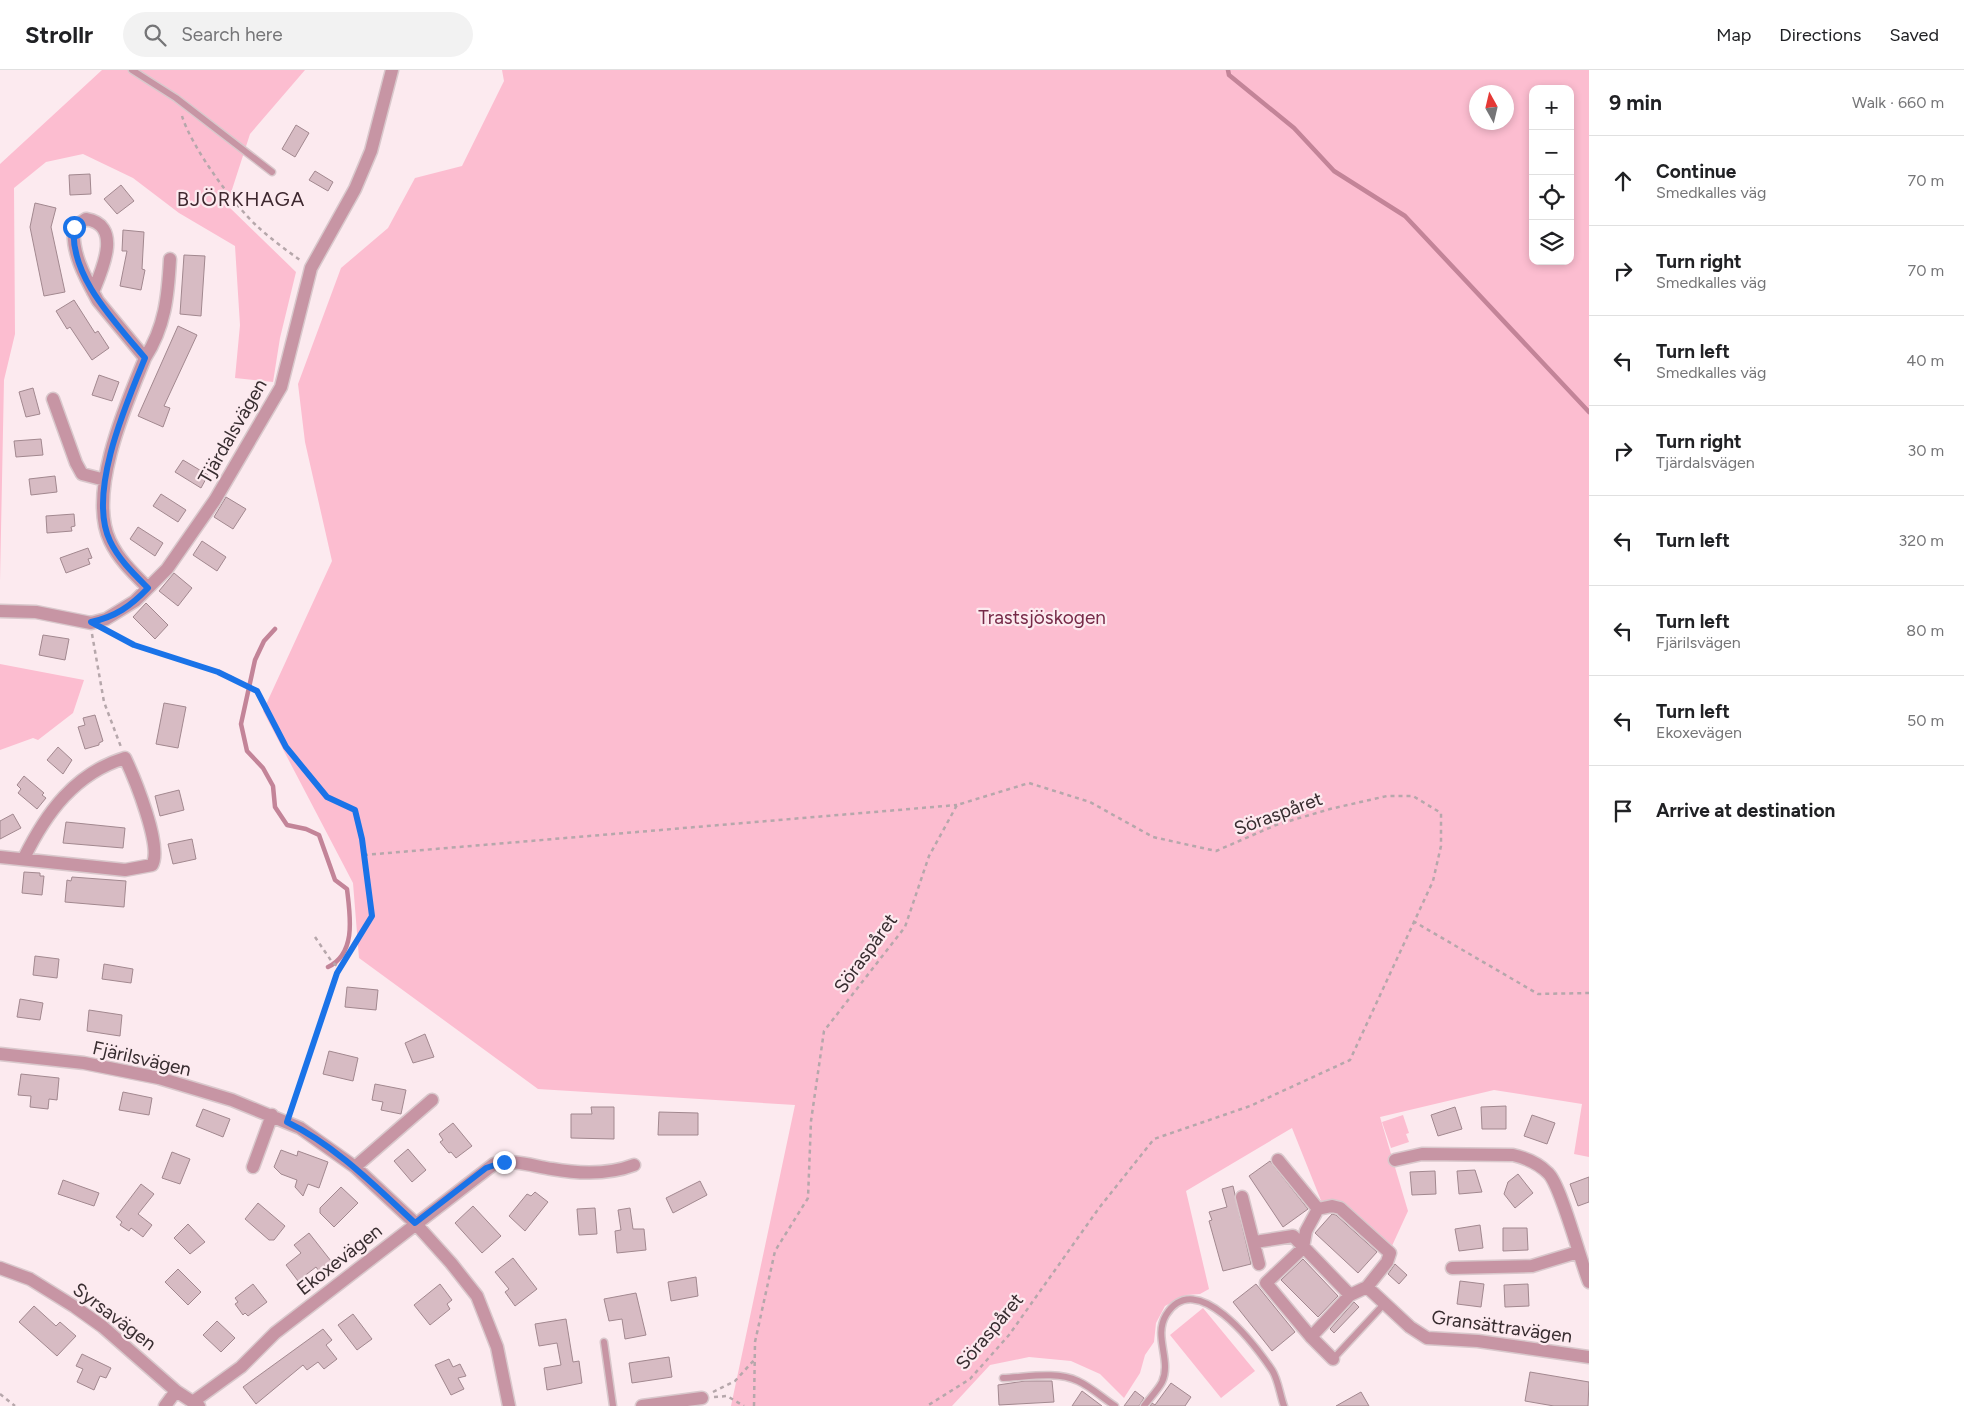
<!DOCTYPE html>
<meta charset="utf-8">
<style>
body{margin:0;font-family:Figtree,sans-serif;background:#f2f2f2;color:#202124}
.controls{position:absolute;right:15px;top:15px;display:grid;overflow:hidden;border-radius:10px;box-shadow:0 2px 8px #0003}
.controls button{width:45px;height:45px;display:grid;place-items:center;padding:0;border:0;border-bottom:1px solid #e0e0e0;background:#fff;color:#202124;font:25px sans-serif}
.compass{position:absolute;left:1469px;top:15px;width:45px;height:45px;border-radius:50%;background:#fff;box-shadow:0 2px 8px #0003;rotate:352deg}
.stop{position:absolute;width:15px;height:15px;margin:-11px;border:4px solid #1a73e8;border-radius:50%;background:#fff}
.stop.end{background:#1a73e8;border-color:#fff;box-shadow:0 1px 5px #0008}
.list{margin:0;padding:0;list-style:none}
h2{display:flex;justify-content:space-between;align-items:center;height:65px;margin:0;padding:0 20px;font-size:21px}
h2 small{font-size:16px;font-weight:400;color:#757577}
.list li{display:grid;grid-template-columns:32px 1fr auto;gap:15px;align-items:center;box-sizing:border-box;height:90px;padding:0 20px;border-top:1px solid #e0e0e0}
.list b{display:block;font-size:19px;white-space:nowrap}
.list p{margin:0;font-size:16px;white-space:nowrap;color:#757577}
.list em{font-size:16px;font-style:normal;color:#757577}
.icon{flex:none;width:28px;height:28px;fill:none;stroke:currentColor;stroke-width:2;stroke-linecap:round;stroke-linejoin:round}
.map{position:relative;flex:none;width:1589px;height:1336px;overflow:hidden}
header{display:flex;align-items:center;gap:30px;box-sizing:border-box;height:70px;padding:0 25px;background:#fff;border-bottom:1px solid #e0e0e0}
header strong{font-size:24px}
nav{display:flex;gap:28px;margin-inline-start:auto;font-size:18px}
.search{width:350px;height:45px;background:#f2f2f2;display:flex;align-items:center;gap:12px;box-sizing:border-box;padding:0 18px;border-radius:28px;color:#757577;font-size:19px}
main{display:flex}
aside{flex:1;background:#fff}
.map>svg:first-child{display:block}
.green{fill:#fcbdd0;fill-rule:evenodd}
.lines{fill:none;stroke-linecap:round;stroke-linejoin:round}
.stream{stroke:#c38498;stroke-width:4.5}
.building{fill:#d7bbc3;stroke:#a2888f}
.lane-casing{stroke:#d9c8cc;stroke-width:9}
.street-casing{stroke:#d9c8cc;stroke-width:15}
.path{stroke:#b6a7ab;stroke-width:2.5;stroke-dasharray:4 4;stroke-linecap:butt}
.lane{stroke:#c795a4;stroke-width:6}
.street{stroke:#c795a4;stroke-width:12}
.route{stroke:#1a73e8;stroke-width:6}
.labels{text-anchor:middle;stroke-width:4.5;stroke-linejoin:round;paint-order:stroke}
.street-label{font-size:19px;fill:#372c2f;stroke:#fceaef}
.park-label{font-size:19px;fill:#762a48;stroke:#fceaef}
.neighbourhood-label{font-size:20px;letter-spacing:1px;fill:#3e282f;stroke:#fceaef}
</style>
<header>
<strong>Strollr</strong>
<div class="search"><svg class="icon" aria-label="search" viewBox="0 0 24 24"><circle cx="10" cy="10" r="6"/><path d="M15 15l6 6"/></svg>Search here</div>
<nav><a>Map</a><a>Directions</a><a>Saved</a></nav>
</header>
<main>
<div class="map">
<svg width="1589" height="1336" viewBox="0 0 1589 1336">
<rect width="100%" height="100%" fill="#fceaef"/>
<path class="green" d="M 102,0 L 305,0 L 250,64 L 227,135 L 296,202 L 280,268 L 273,312 L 235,308 L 240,255 L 235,176 L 179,143 L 133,108 L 83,84 L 46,92 L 14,118 L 15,264 L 4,310 L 0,511 L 0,94 Z
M 502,0 L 1589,0 L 1589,1087 L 1574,1084 L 1582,1034 L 1494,1020 L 1380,1047 L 1408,1141 L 1391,1178 C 1368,1155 1357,1136 1322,1133 L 1292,1058 L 1186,1121 L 1209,1219 L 1200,1224 L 1186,1225 L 1165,1236 L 1156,1253 L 1154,1272 L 1145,1285 L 1140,1303 L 1124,1328 L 1100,1304 L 1071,1291 L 1029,1287 L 990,1295 L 952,1336 L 731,1336 L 795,1035 L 538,1019 L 359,888 L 353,813 L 263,641 L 332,491 L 305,372 L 298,314 L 341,198 L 388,158 L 415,108 L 462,96 L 504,11 ZM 1533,19 L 1570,19 L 1570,191 L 1533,191 ZM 1476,22 L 1506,22 L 1506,52 L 1476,52 Z
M 0,594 L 84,610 L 73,643 L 38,670 L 33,668 L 0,680 Z
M 1403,1045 L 1409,1063 L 1406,1064 L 1409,1072 L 1391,1078 L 1382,1052 Z
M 1203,1238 L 1255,1301 L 1221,1328 L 1170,1265 Z"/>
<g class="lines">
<path class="stream" d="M 1228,0 L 1229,5 L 1294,58 L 1334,101 L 1405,146 L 1589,342
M 275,559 L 264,571 L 255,590 L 241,654 L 247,681 L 263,698 L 273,716 L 275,737 L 287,755 L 306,759 L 319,765 L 335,810 L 347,819 C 350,845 357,883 328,897"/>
</g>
<path class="building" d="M 296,55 L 309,63 L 295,87 L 282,79 Z
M 315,101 L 333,112 L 328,121 L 309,110 Z
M 90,104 L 91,124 L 70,125 L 69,105 Z
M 121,115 L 134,131 L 117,144 L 104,129 Z
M 35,133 L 56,138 L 51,157 L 65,222 L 44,226 L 30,157 Z
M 123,160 L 144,162 L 142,199 L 145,200 L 141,220 L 120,216 L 127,181 L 122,181 Z
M 184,185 L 205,186 L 201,246 L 180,244 Z
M 74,230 L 95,263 L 98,261 L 109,278 L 92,290 L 70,257 L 67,259 L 56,241 Z
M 178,256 L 197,265 L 164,336 L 170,338 L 163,357 L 138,346 Z
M 99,305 L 119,312 L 112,331 L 92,325 Z
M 33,318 L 40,344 L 26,347 L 19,322 Z
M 41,369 L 43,385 L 16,387 L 14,371 Z
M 183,390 L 208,405 L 201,418 L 175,402 Z
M 55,406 L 57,422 L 31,425 L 29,409 Z
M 161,424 L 186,440 L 178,452 L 153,436 Z
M 226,427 L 246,439 L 233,459 L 214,447 Z
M 74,444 L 75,456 L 71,457 L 72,461 L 47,463 L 46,446 Z
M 138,457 L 163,473 L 155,486 L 130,469 Z
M 202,471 L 226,487 L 217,501 L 193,485 Z
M 88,478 L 92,488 L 88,489 L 90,494 L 66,503 L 60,488 Z
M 174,503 L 192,518 L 178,536 L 159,521 Z
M 146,533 L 168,555 L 155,569 L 133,547 Z
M 43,565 L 69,569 L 65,590 L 39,585 Z
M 164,633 L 186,637 L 178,678 L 156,674 Z
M 95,645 L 103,671 L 99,673 L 99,675 L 85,679 L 78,657 L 85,655 L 83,648 Z
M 58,677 L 72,690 L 63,704 L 47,690 Z
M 24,706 L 44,723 L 42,725 L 46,728 L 37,739 L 18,723 L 21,719 L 17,715 Z
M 179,720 L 184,740 L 160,746 L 155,726 Z
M 13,744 L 21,758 L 0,769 L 0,751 Z
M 66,752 L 125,758 L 123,778 L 63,773 Z
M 192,769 L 196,789 L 173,794 L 168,774 Z
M 24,802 L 40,803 L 40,806 L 44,806 L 42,825 L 22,823 Z
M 72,807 L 126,811 L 124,837 L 65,832 L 67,810 L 71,811 Z
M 35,886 L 59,889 L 57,908 L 33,905 Z
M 104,894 L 133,899 L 131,913 L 102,909 Z
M 347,917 L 378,920 L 376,940 L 345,937 Z
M 20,929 L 43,933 L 40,950 L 17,947 Z
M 89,940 L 122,945 L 120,966 L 87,961 Z
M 425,964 L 434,987 L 413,993 L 405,973 Z
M 329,981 L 358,988 L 353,1011 L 323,1004 Z
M 21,1004 L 59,1008 L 57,1030 L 49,1029 L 48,1039 L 30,1037 L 31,1026 L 18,1025 Z
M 375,1014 L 406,1020 L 401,1044 L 381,1040 L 383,1032 L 372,1030 Z
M 123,1022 L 152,1028 L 149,1045 L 119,1040 Z
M 1506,1036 L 1506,1059 L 1482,1059 L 1481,1037 Z
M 591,1037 L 614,1037 L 614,1069 L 571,1068 L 571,1044 L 592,1044 Z
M 1455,1037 L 1462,1059 L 1438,1066 L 1431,1045 Z
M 203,1039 L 230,1049 L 223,1067 L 196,1056 Z
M 659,1042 L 698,1043 L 698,1065 L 658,1065 Z
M 1532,1045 L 1555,1053 L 1547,1074 L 1524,1066 Z
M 453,1053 L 472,1076 L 456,1088 L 451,1082 L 449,1083 L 440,1072 L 443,1070 L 439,1064 Z
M 408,1079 L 426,1100 L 412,1112 L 394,1091 Z
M 281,1080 L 297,1086 L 298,1081 L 328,1092 L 319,1118 L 308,1114 L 303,1126 L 295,1117 L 297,1110 L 281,1104 L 274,1097 Z
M 172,1082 L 190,1089 L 180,1114 L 162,1108 Z
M 1270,1091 L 1308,1139 L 1283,1157 L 1249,1106 Z
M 1475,1100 L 1482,1122 L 1459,1124 L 1457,1101 Z
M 1435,1101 L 1436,1124 L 1412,1125 L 1410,1102 Z
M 1518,1104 L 1533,1123 L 1515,1138 L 1504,1124 L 1508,1112 Z
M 1589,1107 L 1589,1132 L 1578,1136 L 1570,1114 Z
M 63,1110 L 99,1123 L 94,1136 L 58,1124 Z
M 700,1111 L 707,1125 L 673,1143 L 666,1128 Z
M 141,1114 L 154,1124 L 138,1144 L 152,1155 L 143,1167 L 131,1158 L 129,1161 L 120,1155 L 122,1152 L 116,1147 Z
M 1233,1116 L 1251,1194 L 1223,1201 L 1209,1151 L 1212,1150 L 1209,1142 L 1227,1137 L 1222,1119 Z
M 341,1117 L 358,1133 L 334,1157 L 320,1143 L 320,1138 Z
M 535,1122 L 548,1132 L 525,1161 L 509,1146 L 527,1124 L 531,1126 Z
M 258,1133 L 285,1156 L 274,1170 L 269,1170 L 245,1149 Z
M 473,1136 L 501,1166 L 482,1183 L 455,1153 Z
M 595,1138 L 597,1164 L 579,1165 L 577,1139 Z
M 630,1138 L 633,1159 L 644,1159 L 646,1180 L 617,1183 L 615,1161 L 621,1160 L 618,1140 Z
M 1332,1144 L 1336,1145 L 1377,1182 L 1358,1203 L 1315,1163 Z
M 188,1154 L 205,1172 L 190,1184 L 174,1168 Z
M 1480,1155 L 1483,1178 L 1459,1181 L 1455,1159 Z
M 1503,1158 L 1527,1158 L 1528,1180 L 1503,1181 Z
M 309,1163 L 331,1191 L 319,1201 L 316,1197 L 298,1211 L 286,1195 L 301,1183 L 294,1175 Z
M 513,1188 L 537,1219 L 515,1236 L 505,1222 L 509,1219 L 495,1202 Z
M 1303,1189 L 1338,1226 L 1318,1247 L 1281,1210 Z
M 1395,1194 L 1407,1205 L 1399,1214 L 1388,1204 Z
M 178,1199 L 201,1222 L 188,1235 L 165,1212 Z
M 696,1207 L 698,1226 L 671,1231 L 668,1212 Z
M 1460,1211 L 1484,1214 L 1481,1237 L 1457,1234 Z
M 253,1214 L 267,1232 L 248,1246 L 245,1243 L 243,1245 L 235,1234 L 238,1232 L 235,1228 Z
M 440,1214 L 452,1230 L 447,1234 L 450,1239 L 430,1255 L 414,1235 Z
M 1256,1214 L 1295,1262 L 1272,1281 L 1233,1232 Z
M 1528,1214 L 1529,1236 L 1505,1237 L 1504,1215 Z
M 636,1223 L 646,1265 L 625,1269 L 622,1249 L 609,1251 L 604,1229 Z
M 1354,1232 L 1359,1237 L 1334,1263 L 1330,1259 Z
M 34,1236 L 56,1256 L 60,1252 L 76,1266 L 57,1286 L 19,1252 Z
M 353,1244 L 372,1269 L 357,1280 L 338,1255 Z
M 566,1249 L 573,1292 L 579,1291 L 582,1313 L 547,1320 L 544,1298 L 561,1295 L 557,1273 L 539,1276 L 535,1254 Z
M 217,1251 L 235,1268 L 221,1282 L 203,1265 Z
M 323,1259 L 332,1270 L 326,1275 L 337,1289 L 324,1299 L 318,1292 L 307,1300 L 303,1295 L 256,1334 L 243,1317 Z
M 82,1284 L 111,1298 L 106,1308 L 100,1306 L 94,1320 L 77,1312 L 83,1299 L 76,1296 Z
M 669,1287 L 672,1307 L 632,1313 L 629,1293 Z
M 449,1289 L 453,1297 L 460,1294 L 466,1306 L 458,1308 L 464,1319 L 451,1325 L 435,1295 Z
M 1530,1302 L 1589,1312 L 1588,1336 L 1554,1336 L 1525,1331 Z
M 1025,1311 L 1052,1311 L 1054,1332 L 999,1335 L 998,1315 Z
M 1171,1313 L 1191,1327 L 1185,1336 L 1150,1336 L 1152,1333 L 1155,1335 Z
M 1082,1321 L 1102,1336 L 1072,1336 Z
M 1135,1321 L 1144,1328 L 1139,1336 L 1124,1336 Z
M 1361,1322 L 1369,1336 L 1336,1336 Z"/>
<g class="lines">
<g class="lane-casing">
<path id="lane" d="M 132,0 L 176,28 L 272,102
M 604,1272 L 613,1336
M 1333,1289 L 1385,1233
M 1003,1308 C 1028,1307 1056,1301 1078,1311 C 1091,1317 1103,1328 1115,1336
M 1144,1336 C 1149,1329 1158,1320 1162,1312 C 1172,1290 1153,1267 1166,1245 C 1196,1196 1255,1275 1272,1300 C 1278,1309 1280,1325 1284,1336"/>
</g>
<g class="street-casing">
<path id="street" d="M 93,222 C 102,200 123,155 86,149 L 74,157 C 71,183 86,209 98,231 L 145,288 C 126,334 87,423 110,471 C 119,490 134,504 148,518
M 145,288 C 165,257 168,226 170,189
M 53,329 L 76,393 L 82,404 L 105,410
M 0,541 L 36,542 L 91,553 L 106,549 L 135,531 L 167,499 L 215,430 L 281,317 L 311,198 L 355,119 L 371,81 L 392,0
M 0,787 L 125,800 L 152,795 C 163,777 134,707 125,688 C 75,703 46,743 24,788
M 0,984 L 84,993 L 159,1008 L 232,1030 L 300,1058 L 355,1097 L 415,1153 L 451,1193 L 477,1226 L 497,1277 L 509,1336
M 1278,1090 L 1318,1139 L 1332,1136 L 1340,1138 L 1390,1183 L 1387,1192 L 1367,1217 L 1350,1225 L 1311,1267
M 1395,1090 L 1422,1084 L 1513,1085 C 1526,1088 1538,1093 1548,1103 C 1561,1115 1580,1190 1589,1212
M 253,1097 L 272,1045
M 355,1097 L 432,1030
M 1242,1127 L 1259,1194
M 1318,1139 L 1306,1161 L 1303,1178 L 1266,1213 L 1311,1267 L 1333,1289
M 1255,1172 L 1293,1166 L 1350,1225
M 0,1198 L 30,1209 L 75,1237 L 103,1257 L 176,1321 L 199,1336
M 1452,1198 L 1532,1196 L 1578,1182
M 1367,1217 L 1410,1257 L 1427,1268 L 1478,1271 L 1589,1287
M 194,1331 L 241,1297 L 275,1263 L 494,1094 C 515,1089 532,1096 552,1099 C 580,1104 608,1105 634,1095
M 165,1336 L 176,1321
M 642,1336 L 702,1328"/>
</g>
<path class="path" d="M 182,46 C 192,78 233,134 258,157 C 271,169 286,180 300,190
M 110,562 L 134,575 L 230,606 L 257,621 L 286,677 L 327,727 L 355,740 L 362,769 L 372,846 L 337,903 L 291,1041
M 92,564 L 104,632 L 121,677
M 364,785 L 957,735
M 1413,851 L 1538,924 L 1589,923
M 315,867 L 332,892 L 340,898
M 713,1322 L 735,1311 L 755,1289
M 0,1324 L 15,1336
M 714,1327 L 727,1326 L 744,1336
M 754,1336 L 755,1272 L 775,1181 L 808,1128 L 811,1051 L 824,961 L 905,857 L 929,786 L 957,735 L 1029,713 L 1090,732 L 1153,767 L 1216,781 L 1276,755 L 1330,739 L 1387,726 L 1413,726 L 1441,743 L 1441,776 L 1433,811 L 1350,990 L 1250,1036 L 1154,1069 L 1099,1138 L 1009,1265 L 970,1309 L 927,1336"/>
<use href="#lane" class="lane"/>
<use href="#street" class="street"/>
</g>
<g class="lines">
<path class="route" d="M 74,157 C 69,206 116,253 145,288 C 126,334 87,423 110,471 C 119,490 134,504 148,518 C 131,536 115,547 91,552 L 134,575 L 218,602 L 257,621 L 286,677 L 327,727 L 355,740 L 362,769 L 372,846 L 337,903 L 287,1052 C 336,1076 375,1116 415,1153 L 486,1098 L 504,1092"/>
</g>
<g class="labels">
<g class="street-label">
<text transform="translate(232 361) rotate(-60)" y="7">Tjärdalsvägen</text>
<text transform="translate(1278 743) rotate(-20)" y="7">Söraspåret</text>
<text transform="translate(865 883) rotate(-54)" y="7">Söraspåret</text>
<text transform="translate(142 988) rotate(13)" y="7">Fjärilsvägen</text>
<text transform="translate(339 1189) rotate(-38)" y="7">Ekoxevägen</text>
<text transform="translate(115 1246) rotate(37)" y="7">Syrsavägen</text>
<text transform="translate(1502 1256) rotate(8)" y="7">Gransättravägen</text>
<text transform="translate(989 1261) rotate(-50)" y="7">Söraspåret</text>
</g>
<g class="park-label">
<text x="1042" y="554">Trastsjöskogen</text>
</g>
<g class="neighbourhood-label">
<text x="241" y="136">BJÖRKHAGA</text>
</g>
</g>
</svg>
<div class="controls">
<button>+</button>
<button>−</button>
<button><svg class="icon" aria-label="locate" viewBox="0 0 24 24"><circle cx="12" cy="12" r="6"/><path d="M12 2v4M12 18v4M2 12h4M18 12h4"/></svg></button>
<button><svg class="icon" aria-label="layers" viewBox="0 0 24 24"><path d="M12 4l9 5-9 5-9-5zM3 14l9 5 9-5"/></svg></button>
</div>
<svg class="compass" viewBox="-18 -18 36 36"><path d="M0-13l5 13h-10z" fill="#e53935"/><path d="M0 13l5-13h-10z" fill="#757577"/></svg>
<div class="stop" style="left:74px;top:157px"></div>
<div class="stop end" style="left:504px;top:1092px"></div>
</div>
<aside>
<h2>9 min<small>Walk · 660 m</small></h2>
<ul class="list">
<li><svg class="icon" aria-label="ahead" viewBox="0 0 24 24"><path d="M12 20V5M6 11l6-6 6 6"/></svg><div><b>Continue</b><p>Smedkalles väg</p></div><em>70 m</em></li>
<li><svg class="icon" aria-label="right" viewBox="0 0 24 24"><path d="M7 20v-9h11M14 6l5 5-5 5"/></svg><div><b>Turn right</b><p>Smedkalles väg</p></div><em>70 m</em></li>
<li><svg class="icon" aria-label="left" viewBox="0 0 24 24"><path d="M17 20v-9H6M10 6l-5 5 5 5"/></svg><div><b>Turn left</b><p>Smedkalles väg</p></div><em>40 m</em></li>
<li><svg class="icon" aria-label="right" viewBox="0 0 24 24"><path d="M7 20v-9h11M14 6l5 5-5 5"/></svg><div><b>Turn right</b><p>Tjärdalsvägen</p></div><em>30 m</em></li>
<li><svg class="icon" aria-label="left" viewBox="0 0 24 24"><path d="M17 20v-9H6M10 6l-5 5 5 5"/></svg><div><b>Turn left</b></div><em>320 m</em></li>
<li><svg class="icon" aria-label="left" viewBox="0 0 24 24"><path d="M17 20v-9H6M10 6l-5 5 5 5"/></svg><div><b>Turn left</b><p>Fjärilsvägen</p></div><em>80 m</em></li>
<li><svg class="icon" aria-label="left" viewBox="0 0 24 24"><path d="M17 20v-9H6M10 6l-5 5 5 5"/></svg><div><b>Turn left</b><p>Ekoxevägen</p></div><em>50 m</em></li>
<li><svg class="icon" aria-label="arrive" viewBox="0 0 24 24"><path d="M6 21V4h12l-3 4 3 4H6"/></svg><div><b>Arrive at destination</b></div></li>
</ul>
</aside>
</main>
